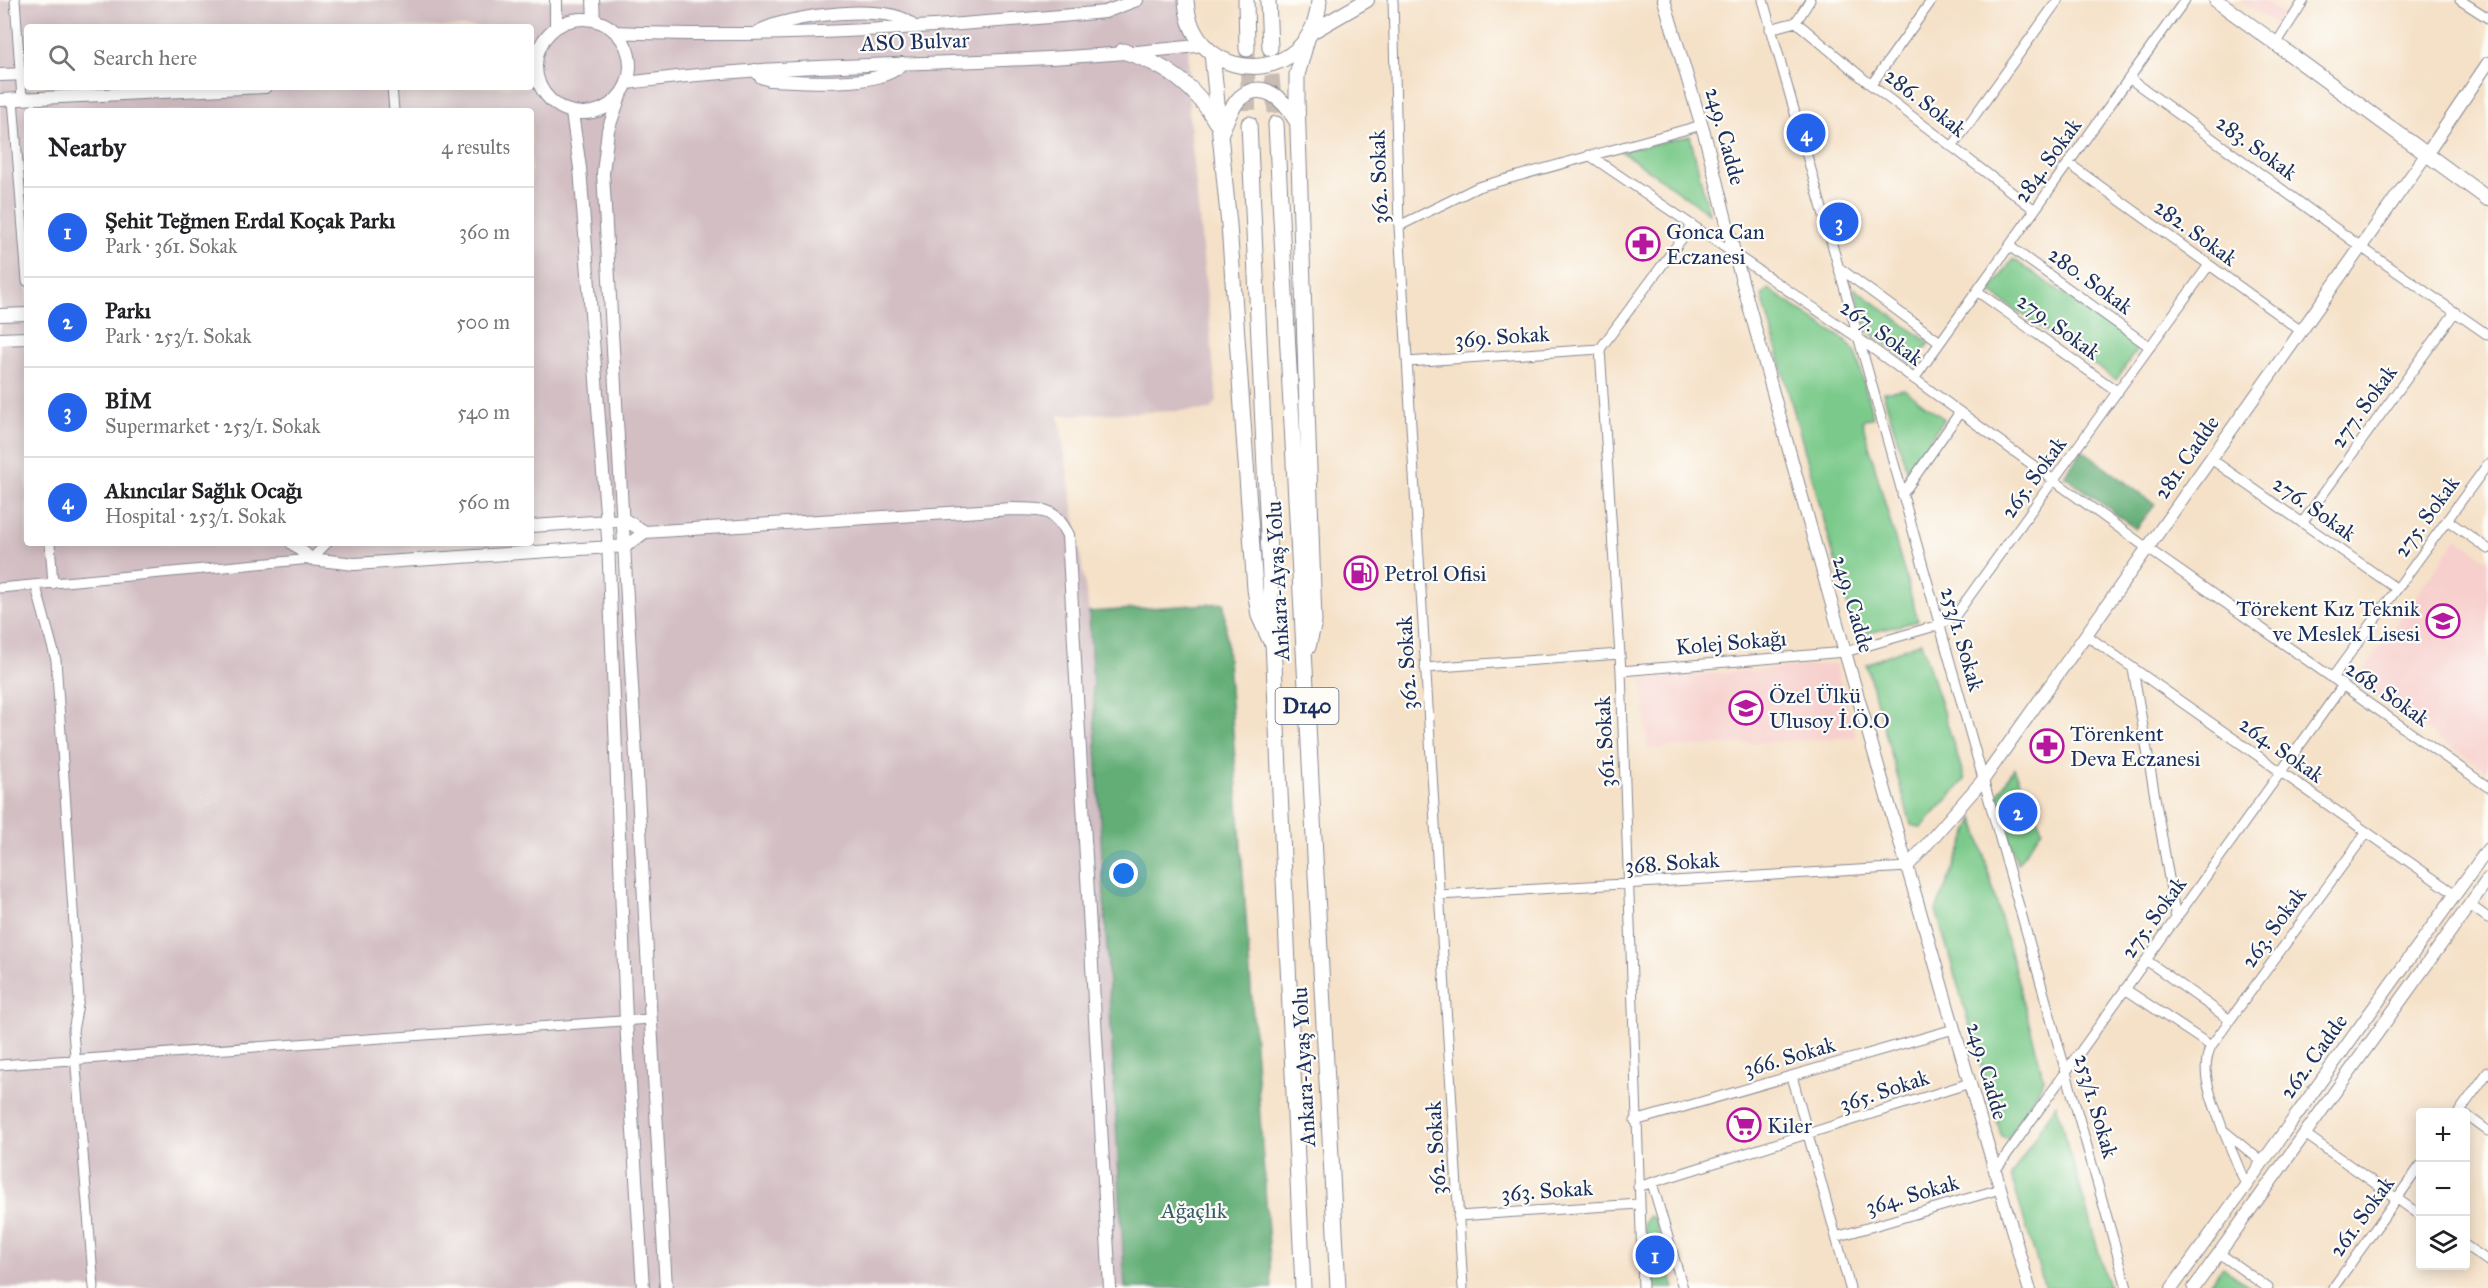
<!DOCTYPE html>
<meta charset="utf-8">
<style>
body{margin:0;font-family:"IM FELL Great Primer",serif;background:#f2f2f2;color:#202124}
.controls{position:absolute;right:18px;bottom:18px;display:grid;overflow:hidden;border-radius:6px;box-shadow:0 3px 15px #0003}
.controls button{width:54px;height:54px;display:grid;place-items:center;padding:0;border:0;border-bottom:2px solid #e0e0e0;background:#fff;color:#202124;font:30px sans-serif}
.you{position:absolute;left:1124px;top:874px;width:21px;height:21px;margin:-15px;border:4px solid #fff;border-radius:50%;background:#1a73e8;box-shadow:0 0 0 9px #1a73e833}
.badge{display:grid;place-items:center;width:39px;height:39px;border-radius:50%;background:#2563eb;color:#fff;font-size:20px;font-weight:700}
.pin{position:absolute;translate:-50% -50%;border:3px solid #fff;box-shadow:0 2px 6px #0006}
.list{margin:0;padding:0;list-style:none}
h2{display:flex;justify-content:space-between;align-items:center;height:78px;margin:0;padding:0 24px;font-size:26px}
h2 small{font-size:20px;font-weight:400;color:#757577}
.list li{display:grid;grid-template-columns:39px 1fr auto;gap:18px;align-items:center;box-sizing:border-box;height:90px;padding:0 24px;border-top:2px solid #e0e0e0}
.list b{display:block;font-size:22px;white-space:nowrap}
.list p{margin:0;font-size:20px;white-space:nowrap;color:#757577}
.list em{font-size:20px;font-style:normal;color:#757577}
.icon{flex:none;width:33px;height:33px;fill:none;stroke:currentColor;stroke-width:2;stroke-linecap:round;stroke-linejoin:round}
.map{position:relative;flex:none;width:2488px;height:1288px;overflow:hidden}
.search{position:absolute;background:#fff;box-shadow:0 3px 15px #0003;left:24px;top:24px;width:510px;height:66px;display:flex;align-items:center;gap:15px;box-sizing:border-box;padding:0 21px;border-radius:6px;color:#757577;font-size:22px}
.panel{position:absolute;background:#fff;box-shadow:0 3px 15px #0003;left:24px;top:108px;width:510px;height:438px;border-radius:6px}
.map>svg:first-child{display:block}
.built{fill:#f7d0cd}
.industrial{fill:#d2bec3;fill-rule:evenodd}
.green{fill:#7bca8b;stroke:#4b7c74;stroke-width:1.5}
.forest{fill:#64ae77;stroke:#406e6a;stroke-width:1.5}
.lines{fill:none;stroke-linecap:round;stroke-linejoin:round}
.trunk-tunnel{stroke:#c9bdb3;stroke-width:15;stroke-dasharray:15 8;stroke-linecap:butt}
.minor-casing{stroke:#888893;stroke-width:11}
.tertiary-casing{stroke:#888893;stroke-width:14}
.secondary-casing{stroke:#888893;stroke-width:16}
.trunk-casing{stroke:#888893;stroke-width:17}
.minor{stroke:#fff;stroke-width:9}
.tertiary{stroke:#fff;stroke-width:12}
.secondary{stroke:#fff;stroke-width:14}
.trunk{stroke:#fff;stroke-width:15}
.labels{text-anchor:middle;stroke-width:4.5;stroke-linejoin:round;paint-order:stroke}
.shield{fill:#fdfcf7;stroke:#5f6c8c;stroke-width:1.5}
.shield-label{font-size:21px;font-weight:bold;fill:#1b2f5e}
.street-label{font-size:22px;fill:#1b2f5e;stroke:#fdfcf7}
.poi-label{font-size:22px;fill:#1b2f5e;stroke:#fdfcf7;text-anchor:start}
.park-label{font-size:22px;fill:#385e6c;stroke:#fdfcf7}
</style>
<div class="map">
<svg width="2488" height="1288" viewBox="0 0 2488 1288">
<rect width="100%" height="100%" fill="#fdfcf7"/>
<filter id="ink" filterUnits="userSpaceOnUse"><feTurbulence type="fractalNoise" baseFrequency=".0167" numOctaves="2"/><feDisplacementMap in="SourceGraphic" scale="12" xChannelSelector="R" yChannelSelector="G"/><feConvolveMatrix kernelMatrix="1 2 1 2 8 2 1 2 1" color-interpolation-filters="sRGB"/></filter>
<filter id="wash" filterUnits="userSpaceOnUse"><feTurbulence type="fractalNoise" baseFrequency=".008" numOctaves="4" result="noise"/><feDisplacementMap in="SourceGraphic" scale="24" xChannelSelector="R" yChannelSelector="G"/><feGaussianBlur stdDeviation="1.35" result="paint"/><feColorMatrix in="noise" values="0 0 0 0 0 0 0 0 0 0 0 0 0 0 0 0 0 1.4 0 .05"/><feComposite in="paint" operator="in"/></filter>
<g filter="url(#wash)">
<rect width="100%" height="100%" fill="#f5e1c8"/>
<path class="built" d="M 2239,0 L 2265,0 L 2286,16 L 2278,26 Z
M 2457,538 L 2488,560 L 2488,772 L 2355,682 Z
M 1835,664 L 1856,737 L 1647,749 L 1643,679 Z"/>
<path class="industrial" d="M 0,0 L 1188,0 L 1189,114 L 1217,401 L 1211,410 L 1059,415 L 1089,612 L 1125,1288 L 0,1288 ZM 27,27 L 531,27 L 531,87 L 27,87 ZM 27,111 L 531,111 L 531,543 L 27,543 Z"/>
<path class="green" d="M 1690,136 L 1709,213 L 1621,151 Z
M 2013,259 L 2139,346 L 2116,380 L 1990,292 Z
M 1854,288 L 1929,343 L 1913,365 L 1867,330 Z
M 1768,289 L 1846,341 L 1856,353 L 1873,417 L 1862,421 L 1918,621 L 1856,636 L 1762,296 Z
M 1904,389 L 1944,419 L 1907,471 L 1883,392 Z
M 1921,642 L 1965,780 L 1921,828 L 1911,825 L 1866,664 Z
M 2014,768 L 2042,829 L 2017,864 L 1997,796 Z
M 1974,818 L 2044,1079 L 2010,1136 L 2005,1138 L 2001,1135 L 1936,910 Z
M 2056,1104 L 2109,1288 L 2045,1288 L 2011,1176 Z
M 1649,1216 L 1655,1219 L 1674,1288 L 1648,1288 L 1644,1222 Z
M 2222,1267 L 2252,1288 L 2207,1288 Z"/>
<path class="forest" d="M 2083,450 L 2155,505 L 2136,529 L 2064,475 Z
M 1224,603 L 1272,1288 L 1125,1288 L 1089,612 Z"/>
</g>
<g filter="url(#ink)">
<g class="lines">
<path class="trunk-tunnel" d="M 1247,49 L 1249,124
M 1270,52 L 1276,124"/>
<g class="minor-casing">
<path id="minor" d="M 15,0 L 22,98
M 1393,0 L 1399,226 L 1463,1288
M 1763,0 L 2127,1288
M 2460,0 L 2488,18
M 1796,22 L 1871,85 L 2035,210
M 1770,29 L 1796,22 L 1810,0
M 2276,44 L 2304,0
M 2129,78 L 2361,247 L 2488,335
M 1871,85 L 1932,0
M 392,87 L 394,111
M 13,99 L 27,281
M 1952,147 L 2058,0
M 1589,155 L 1858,338 L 2147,548 L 2488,787
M 2068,163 L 2301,331
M 1399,226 L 1478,187 L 1702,125
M 2009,246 L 2150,347
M 1838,267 L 1940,342
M 1977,291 L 2118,392
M 1407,362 L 1600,349
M 1914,379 L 2185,0
M 2211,459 L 2397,589
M 1902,495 L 1960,412
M 2447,520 L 2488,549
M 2302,523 L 2455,312
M 50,543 L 53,584
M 36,587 L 56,660 L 79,999 L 73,1031 L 94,1288
M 0,588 L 311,559 L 327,543
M 2086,635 L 2455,894
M 1425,668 L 1620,654
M 2133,669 L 2176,919
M 1621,671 L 1845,652 L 1939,625 L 1955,616 L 2209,265
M 2332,678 L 2488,464
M 1439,895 L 1907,867
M 2470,905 L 2488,918
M 2146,960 L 2230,1020
M 2125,989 L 2211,1046 C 2198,1074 2214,1103 2223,1130
M 2211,1046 L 2367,832
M 0,1065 L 650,1019
M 1792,1076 L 1850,1288
M 2459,1112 L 2488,1072
M 2466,1115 L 2488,1131
M 1635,1121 L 1954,1029
M 2305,1134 L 2420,1215
M 1995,1171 L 2343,685
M 1652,1183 L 1683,1288
M 2246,1185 L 2223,1130 L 2262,1162
M 1638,1187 L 1970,1083
M 1458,1216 L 1639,1204
M 1836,1237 L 2000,1189
M 2466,1246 L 2488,1261
M 2219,1253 L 2268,1288
M 1643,1288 L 1621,671 L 1600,349 L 1692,225
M 2333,1288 L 2420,1166"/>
</g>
<g class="tertiary-casing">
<path id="tertiary" d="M 593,0 L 594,20
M 1664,0 L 1706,140 L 1734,252 L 1845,652 L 2029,1288
M536 66a47 47 0 1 1 94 0a47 47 0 1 1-94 0Z
M 556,26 L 556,0
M 616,32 C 779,39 943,27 1105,12 L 1137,0
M 758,32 C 783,16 897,0 913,27
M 755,70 L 761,77 L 770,80 C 799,81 885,89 902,63
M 0,75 L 27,74
M 627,83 C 818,57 1012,69 1203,45
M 620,96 L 608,130 L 603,173 L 666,1288
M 0,100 L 265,87
M 572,113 L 580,168 L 608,539 L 626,1021 L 643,1288
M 0,315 L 27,314
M 0,339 L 27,338
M 531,526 L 625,520 L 645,532
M 292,543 L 311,559 L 355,564 L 626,546 L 645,532 L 1012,509 C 1042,510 1053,506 1068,535 L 1110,1288
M 1907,867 L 1983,780 L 2426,155 L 2488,63
M 2172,1288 L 2488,849
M 2194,1288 L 2488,879"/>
</g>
<g class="secondary-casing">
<path id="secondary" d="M 2216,0 L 2488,199
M 1310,33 L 1367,0"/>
</g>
<g class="trunk-casing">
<path id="trunk" d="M 1186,0 C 1191,88 1314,89 1319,0
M 1246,0 L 1247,49
M 1268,0 L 1270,48
M 1307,39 L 1297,75 L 1297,100 L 1314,622 L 1308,647
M 1123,51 C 1162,63 1196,86 1216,122
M 1212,53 L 1229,225 L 1255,589 L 1259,616 L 1270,640
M 1249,124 L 1303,1288
M 1276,124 L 1338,1288
M 1220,135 C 1225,123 1230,108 1240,98 C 1263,78 1285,101 1296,120"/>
</g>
<use href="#minor" class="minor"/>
<use href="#tertiary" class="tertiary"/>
<use href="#secondary" class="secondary"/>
<use href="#trunk" class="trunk"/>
</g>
</g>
<defs>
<g id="pharmacy-ring" transform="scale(1.725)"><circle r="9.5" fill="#fdfcf7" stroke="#b5179e" stroke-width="1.5"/><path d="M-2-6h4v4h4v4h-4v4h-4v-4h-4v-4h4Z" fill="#b5179e"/></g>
<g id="fuel-ring" transform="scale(1.725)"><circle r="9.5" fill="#fdfcf7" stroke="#b5179e" stroke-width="1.5"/><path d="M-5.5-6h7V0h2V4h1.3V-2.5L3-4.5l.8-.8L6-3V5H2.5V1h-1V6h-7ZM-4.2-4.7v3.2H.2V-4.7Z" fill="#b5179e"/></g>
<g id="school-ring" transform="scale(1.725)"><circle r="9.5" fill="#fdfcf7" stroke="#b5179e" stroke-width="1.5"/><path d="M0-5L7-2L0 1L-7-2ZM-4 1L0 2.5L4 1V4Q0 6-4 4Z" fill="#b5179e"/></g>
<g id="supermarket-ring" transform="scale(1.725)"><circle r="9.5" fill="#fdfcf7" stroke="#b5179e" stroke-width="1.5"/><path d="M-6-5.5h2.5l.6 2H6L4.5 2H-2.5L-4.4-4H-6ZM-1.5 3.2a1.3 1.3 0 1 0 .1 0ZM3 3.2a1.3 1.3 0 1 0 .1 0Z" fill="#b5179e"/></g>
</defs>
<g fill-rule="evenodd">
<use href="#pharmacy-ring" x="1643" y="244"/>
<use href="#fuel-ring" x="1361" y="573"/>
<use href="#school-ring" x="2443" y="621"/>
<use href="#school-ring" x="1746" y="708"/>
<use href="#pharmacy-ring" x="2047" y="746"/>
<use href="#supermarket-ring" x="1744" y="1125"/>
</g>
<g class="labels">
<rect class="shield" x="1275.5" y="688" width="63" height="36" rx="4.5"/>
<g class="shield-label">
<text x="1307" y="713">D140</text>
</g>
<g class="street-label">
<text transform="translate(915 41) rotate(-2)" y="8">ASO Bulvar</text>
<text transform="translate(1926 102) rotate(38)" y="8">286. Sokak</text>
<text transform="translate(1726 136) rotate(75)" y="8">249. Cadde</text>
<text transform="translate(2257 147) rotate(36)" y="8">283. Sokak</text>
<text transform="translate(2047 160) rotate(-54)" y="8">284. Sokak</text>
<text transform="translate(1378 177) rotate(-92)" y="8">362. Sokak</text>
<text transform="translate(2196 232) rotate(36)" y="8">282. Sokak</text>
<text transform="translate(2091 280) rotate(36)" y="8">280. Sokak</text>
<text transform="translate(2059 326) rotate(36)" y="8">279. Sokak</text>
<text transform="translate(1882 332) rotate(36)" y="8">267. Sokak</text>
<text transform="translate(1502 336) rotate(-4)" y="8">369. Sokak</text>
<text transform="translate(2363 406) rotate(-54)" y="8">277. Sokak</text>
<text transform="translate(2186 457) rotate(-55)" y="8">281. Cadde</text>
<text transform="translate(2033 477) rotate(-54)" y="8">265. Sokak</text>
<text transform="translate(2315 508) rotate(35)" y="8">276. Sokak</text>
<text transform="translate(2426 516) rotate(-54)" y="8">275. Sokak</text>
<text transform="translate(1277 581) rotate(-93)" y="8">Ankara-Ayaş Yolu</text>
<text transform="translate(1854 604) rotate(74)" y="8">249. Cadde</text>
<text transform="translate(1963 639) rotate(74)" y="8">253/1. Sokak</text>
<text transform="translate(1731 642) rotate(-5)" y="8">Kolej Sokağı</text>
<text transform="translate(1406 663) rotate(-93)" y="8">362. Sokak</text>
<text transform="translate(2388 693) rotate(35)" y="8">268. Sokak</text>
<text transform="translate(1604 742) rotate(-93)" y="8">361. Sokak</text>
<text transform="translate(2282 749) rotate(35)" y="8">264. Sokak</text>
<text transform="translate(1672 862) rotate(-4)" y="8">368. Sokak</text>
<text transform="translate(2153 917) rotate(-54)" y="8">275. Sokak</text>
<text transform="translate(2273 927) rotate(-54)" y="8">263. Sokak</text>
<text transform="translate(1789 1056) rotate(-16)" y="8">366. Sokak</text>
<text transform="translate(2313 1056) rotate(-54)" y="8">262. Cadde</text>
<text transform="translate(1303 1067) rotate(-93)" y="8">Ankara-Ayaş Yolu</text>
<text transform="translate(1988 1071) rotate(74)" y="8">249. Cadde</text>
<text transform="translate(1884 1090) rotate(-18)" y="8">365. Sokak</text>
<text transform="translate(2097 1106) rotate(74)" y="8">253/1. Sokak</text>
<text transform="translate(1435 1148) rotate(-93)" y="8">362. Sokak</text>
<text transform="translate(1547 1190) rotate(-4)" y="8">363. Sokak</text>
<text transform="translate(1912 1194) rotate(-16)" y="8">364. Sokak</text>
<text transform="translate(2361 1216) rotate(-54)" y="8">261. Sokak</text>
</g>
<g class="poi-label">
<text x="1666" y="239">Gonca Can<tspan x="1666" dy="25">Eczanesi</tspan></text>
<text x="1384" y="581">Petrol Ofisi</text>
<text x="2420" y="616" text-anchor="end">Törekent Kız Teknik<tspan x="2420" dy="25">ve Meslek Lisesi</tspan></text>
<text x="1769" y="703">Özel Ülkü<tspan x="1769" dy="25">Ulusoy İ.Ö.O</tspan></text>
<text x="2070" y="741">Törenkent<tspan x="2070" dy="25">Deva Eczanesi</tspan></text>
<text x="1767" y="1133">Kiler</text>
</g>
<g class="park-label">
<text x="1194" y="1218">Ağaçlık</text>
</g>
</g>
</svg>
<div class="controls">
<button>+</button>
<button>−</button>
<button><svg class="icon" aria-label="layers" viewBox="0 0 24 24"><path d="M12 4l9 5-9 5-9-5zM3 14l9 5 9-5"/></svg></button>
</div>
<div class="you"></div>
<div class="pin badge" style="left:1655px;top:1255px">1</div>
<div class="pin badge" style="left:2018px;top:812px">2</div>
<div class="pin badge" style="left:1839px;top:222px">3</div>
<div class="pin badge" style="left:1806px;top:133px">4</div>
<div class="search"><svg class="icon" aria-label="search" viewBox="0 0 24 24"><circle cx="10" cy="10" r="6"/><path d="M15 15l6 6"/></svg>Search here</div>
<section class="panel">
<h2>Nearby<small>4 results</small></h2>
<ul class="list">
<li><span class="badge">1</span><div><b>Şehit Teğmen Erdal Koçak Parkı</b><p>Park · 361. Sokak</p></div><em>360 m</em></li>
<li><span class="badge">2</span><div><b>Parkı</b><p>Park · 253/1. Sokak</p></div><em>500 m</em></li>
<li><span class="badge">3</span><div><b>BİM</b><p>Supermarket · 253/1. Sokak</p></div><em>540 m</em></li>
<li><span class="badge">4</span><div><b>Akıncılar Sağlık Ocağı</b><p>Hospital · 253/1. Sokak</p></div><em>560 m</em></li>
</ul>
</section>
</div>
